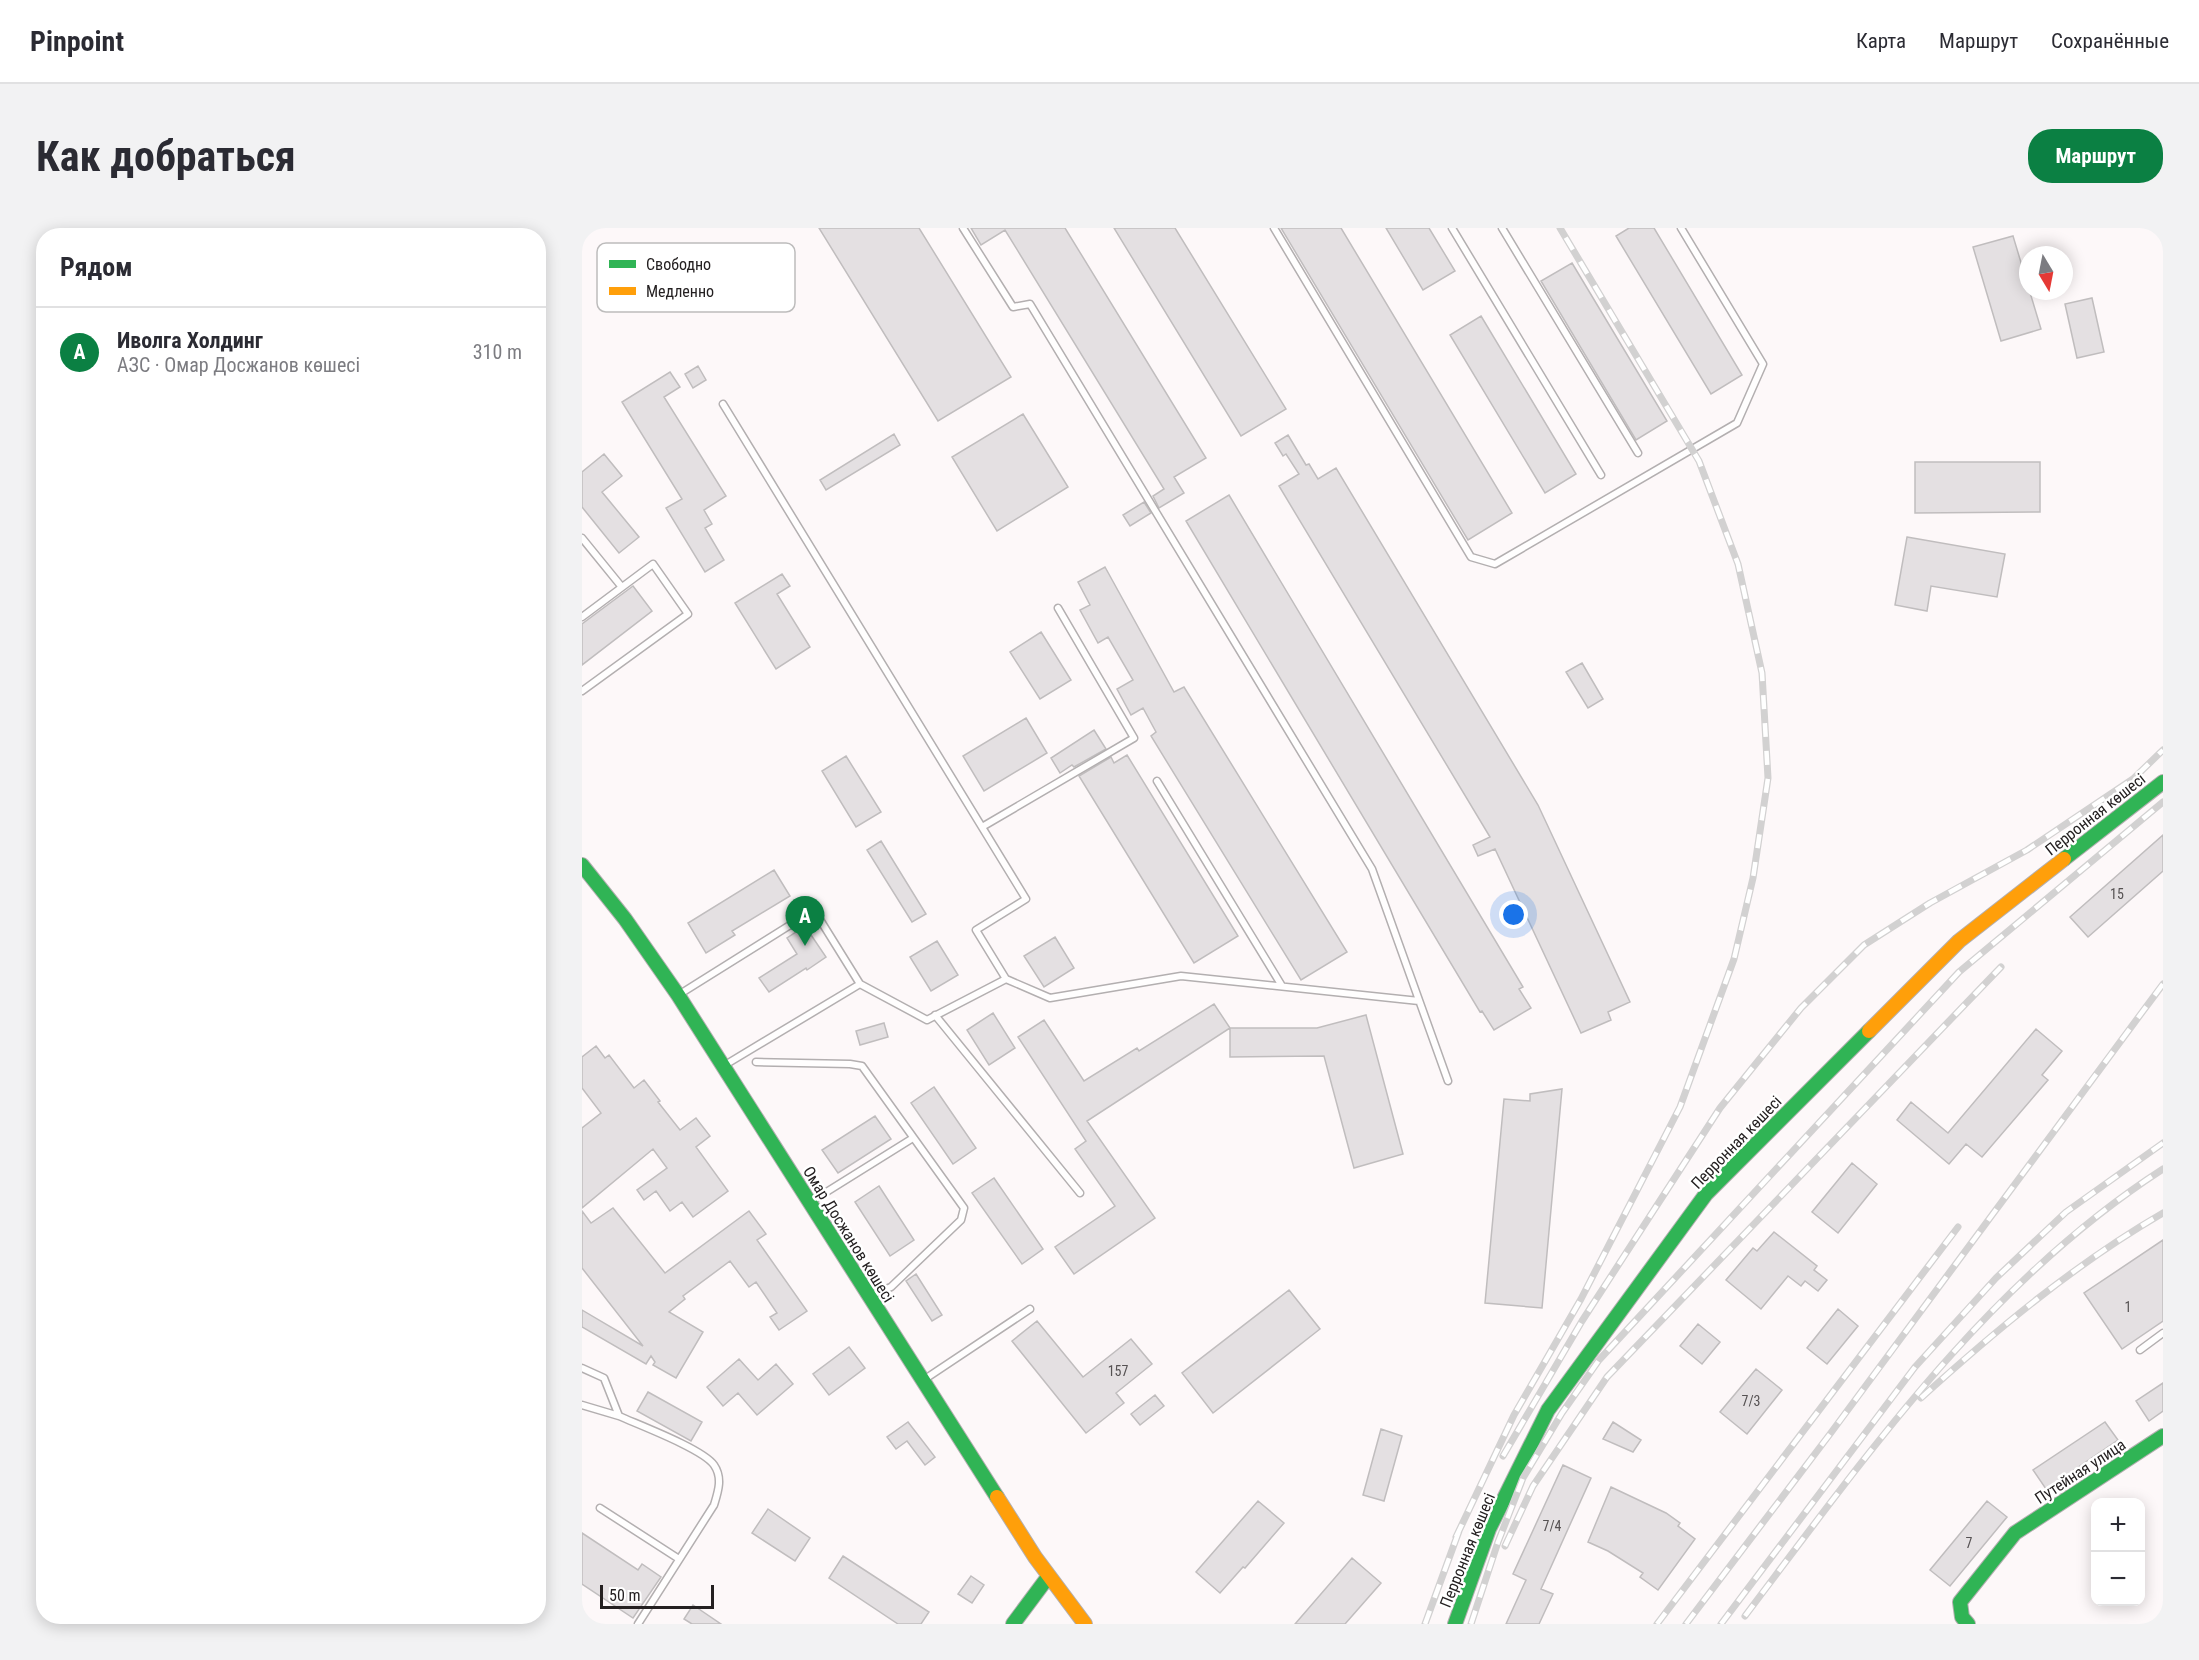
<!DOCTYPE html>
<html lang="ru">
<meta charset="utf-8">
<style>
body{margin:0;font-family:"Roboto Condensed",sans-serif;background:#f2f2f3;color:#2b2b33}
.controls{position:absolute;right:18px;bottom:18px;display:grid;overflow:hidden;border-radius:12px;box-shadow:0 3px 15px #0003}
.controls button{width:54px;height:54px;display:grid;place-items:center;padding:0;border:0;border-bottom:2px solid #e1e1e2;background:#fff;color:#2b2b33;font:30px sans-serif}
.compass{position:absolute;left:1437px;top:18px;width:54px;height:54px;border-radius:50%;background:#fff;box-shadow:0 3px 15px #0003;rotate:170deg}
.scale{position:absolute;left:18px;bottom:15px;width:114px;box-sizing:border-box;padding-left:6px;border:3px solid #242021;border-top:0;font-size:16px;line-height:21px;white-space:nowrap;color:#242021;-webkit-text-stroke:4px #fff;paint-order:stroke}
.you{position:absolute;left:932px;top:687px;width:21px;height:21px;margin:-15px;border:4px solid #fff;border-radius:50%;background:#1a73e8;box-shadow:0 0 0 9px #1a73e833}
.badge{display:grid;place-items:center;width:39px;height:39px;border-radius:50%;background:#0b8043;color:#fff;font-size:20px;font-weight:700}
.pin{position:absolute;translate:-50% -50px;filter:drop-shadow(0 2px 3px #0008)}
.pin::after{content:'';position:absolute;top:32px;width:21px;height:18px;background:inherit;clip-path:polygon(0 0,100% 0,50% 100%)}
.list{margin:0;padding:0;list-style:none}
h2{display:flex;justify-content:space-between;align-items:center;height:78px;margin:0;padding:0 24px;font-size:26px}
h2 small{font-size:20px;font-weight:400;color:#7c7c81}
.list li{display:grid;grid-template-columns:39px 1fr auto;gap:18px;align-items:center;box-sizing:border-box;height:90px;padding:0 24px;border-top:2px solid #e1e1e2}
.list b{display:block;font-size:22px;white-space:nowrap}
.list p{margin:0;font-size:20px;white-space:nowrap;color:#7c7c81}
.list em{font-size:20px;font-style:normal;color:#7c7c81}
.map{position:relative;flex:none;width:1581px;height:1396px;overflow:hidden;border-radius:24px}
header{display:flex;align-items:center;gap:36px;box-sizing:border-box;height:84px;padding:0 30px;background:#fff;border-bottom:2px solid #e1e1e2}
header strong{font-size:28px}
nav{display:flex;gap:33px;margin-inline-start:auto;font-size:21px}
.intro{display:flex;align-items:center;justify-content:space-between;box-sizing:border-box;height:144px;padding:0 36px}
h1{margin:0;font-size:42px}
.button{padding:15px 27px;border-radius:24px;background:#0b8043;color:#fff;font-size:21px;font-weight:700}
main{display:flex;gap:36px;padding:0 36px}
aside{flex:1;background:#fff;border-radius:24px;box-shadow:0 3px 15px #0003}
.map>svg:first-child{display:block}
.building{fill:#e4e0e2;stroke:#c0bdbe;stroke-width:1.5}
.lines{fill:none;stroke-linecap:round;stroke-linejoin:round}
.lane-casing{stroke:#b3afb0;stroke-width:9}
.fast-casing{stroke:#b3afb0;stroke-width:16}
.slow-casing{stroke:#b3afb0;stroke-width:16}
.lane{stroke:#fffefe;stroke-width:6}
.fast{stroke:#30b455;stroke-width:14}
.slow{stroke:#ff9f0a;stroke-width:14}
.rail-casing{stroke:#d2d1d1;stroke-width:7}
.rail{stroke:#fff;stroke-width:4.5;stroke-dasharray:14;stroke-linecap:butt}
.labels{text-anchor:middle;stroke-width:5;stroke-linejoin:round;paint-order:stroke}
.number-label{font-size:14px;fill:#555152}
.street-label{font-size:16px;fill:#242021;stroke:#fff}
.key{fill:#fff;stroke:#bdbcbc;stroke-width:1.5}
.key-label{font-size:16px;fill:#242021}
</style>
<header>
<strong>Pinpoint</strong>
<nav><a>Карта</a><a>Маршрут</a><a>Сохранённые</a></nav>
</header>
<div class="intro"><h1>Как добраться</h1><a class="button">Маршрут</a></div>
<main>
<aside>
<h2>Рядом<small></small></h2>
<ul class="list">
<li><span class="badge">A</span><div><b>Иволга Холдинг</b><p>АЗС · Омар Досжанов көшесі</p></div><em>310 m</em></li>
</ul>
</aside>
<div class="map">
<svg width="1581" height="1396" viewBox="0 0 1581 1396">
<rect width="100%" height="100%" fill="#fdf8f9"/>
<path class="building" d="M 237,0 L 337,0 L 429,149 L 356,193 Z
M 389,0 L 483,0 L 624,230 L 592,249 L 602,265 L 577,280 L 571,268 L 582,261 L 423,2 L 399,17 Z
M 532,0 L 593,0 L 704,181 L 659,208 Z
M 699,0 L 759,0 L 930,285 L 886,312 Z
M 804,0 L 847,0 L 873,43 L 841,62 Z
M 1047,0 L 1072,0 L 1160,147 L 1129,166 L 1034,8 Z
M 1431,8 L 1459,101 L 1419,113 L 1391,19 Z
M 990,35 L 1085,193 L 1054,212 L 959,53 Z
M 1510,70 L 1522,124 L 1495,130 L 1483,76 Z
M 899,88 L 994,246 L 963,265 L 868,107 Z
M 116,138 L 124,152 L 111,160 L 103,146 Z
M 88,144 L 98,159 L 82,169 L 144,268 L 122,282 L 130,296 L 123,300 L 142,332 L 123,344 L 84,280 L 100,271 L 40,174 Z
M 441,186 L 486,259 L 415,303 L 370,229 Z
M 312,206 L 318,217 L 244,262 L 238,252 Z
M 706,207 L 724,237 L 727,236 L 736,251 L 754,240 L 956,577 L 1048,774 L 1026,784 L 1029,792 L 999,805 L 913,621 L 896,628 L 891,617 L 908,609 L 697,258 L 717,246 L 704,226 L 701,228 L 693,215 Z
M 22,226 L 40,248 L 20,264 L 57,309 L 37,325 L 0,279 L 0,244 Z
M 1333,234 L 1458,234 L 1458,284 L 1333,285 Z
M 647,267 L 941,759 L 937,761 L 949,780 L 912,802 L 900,783 L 898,784 L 604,293 Z
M 562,274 L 569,285 L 548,298 L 541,287 Z
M 1325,309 L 1423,326 L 1415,369 L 1349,358 L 1345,383 L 1313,377 Z
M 523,339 L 592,464 L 602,459 L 765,724 L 719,752 L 569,508 L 574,504 L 561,480 L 549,487 L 535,461 L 551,452 L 526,409 L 516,415 L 498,382 L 508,377 L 496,354 Z
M 200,346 L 208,358 L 195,366 L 228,419 L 194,441 L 153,375 Z
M 51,358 L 70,383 L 0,437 L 0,396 Z
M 459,404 L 489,452 L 458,471 L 428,424 Z
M 1000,435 L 1021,471 L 1006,480 L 984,444 Z
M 444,490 L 465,525 L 402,563 L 381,528 Z
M 512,502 L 524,521 L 492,539 L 490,537 L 478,545 L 469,530 Z
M 545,527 L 656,708 L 612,735 L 497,548 L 529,529 L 532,535 Z
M 264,528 L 299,584 L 274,599 L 240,543 Z
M 1581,607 L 1581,643 L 1506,709 L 1488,689 Z
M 299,613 L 344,686 L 330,694 L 285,622 Z
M 192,642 L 208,668 L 150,703 L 153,707 L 124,725 L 106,695 Z
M 223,698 L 244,729 L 225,742 L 224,740 L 187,764 L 177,750 L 215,726 L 205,710 Z
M 473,709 L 492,740 L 462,759 L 442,728 Z
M 355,713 L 376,747 L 349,763 L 328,729 Z
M 632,776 L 648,800 L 505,893 L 573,990 L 492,1046 L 473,1019 L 533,978 L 493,921 L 504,913 L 436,809 L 462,792 L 502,853 L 555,820 L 557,823 Z
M 411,785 L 433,820 L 407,837 L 385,802 Z
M 784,787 L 821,926 L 772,940 L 742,828 L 648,829 L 648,800 L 735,800 Z
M 302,795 L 306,809 L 278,817 L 274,803 Z
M 1454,801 L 1480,823 L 1460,847 L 1466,852 L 1400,929 L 1384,916 L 1367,936 L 1315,892 L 1329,874 L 1366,905 Z
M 14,818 L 23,830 L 27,827 L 52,860 L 62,852 L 78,873 L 76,874 L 98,902 L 114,890 L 128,908 L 114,919 L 146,963 L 111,989 L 100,974 L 88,983 L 74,963 L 62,972 L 55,962 L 85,940 L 71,921 L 0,980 L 0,900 L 19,885 L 0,860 L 0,829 Z
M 352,859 L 394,920 L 371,936 L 329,875 Z
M 980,861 L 960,1080 L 903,1075 L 922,871 L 948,873 L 948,866 Z
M 293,888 L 309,911 L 256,945 L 240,922 Z
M 1270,935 L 1295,956 L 1256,1005 L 1230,984 Z
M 412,950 L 461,1021 L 440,1036 L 390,965 Z
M 297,958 L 332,1012 L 308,1028 L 273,974 Z
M 31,980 L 83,1045 L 167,983 L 184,1006 L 175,1012 L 225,1083 L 197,1102 L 188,1089 L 195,1085 L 174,1054 L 167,1059 L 148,1033 L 101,1068 L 103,1071 L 87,1084 L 121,1104 L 94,1150 L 71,1137 L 73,1134 L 69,1128 L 64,1136 L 0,1099 L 0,1082 L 61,1118 L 0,1040 L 0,983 L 9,995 Z
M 1192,1004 L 1235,1038 L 1232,1042 L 1245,1052 L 1236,1063 L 1223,1053 L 1219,1058 L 1206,1048 L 1179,1081 L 1144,1052 L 1171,1020 L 1175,1023 Z
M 1581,1012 L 1581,1093 L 1540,1121 L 1502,1065 Z
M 334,1046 L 360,1087 L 350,1093 L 324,1053 Z
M 707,1062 L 738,1101 L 631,1185 L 600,1145 Z
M 1256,1081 L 1276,1098 L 1245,1136 L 1225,1120 Z
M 455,1093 L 501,1149 L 549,1111 L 570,1136 L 534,1165 L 542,1175 L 504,1205 L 430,1113 Z
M 1116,1096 L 1138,1114 L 1120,1136 L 1098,1118 Z
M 267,1119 L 283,1140 L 247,1167 L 231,1146 Z
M 157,1131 L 176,1152 L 194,1136 L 211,1156 L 175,1187 L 156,1165 L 141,1178 L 125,1159 Z
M 1174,1141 L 1200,1162 L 1165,1206 L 1138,1184 Z
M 1581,1155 L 1581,1183 L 1567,1193 L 1554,1173 Z
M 66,1164 L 120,1194 L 109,1213 L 55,1183 Z
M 573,1167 L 582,1178 L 558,1197 L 549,1186 Z
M 326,1194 L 353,1229 L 343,1237 L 325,1213 L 314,1221 L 305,1209 Z
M 1031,1194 L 1059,1212 L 1051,1224 L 1021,1211 Z
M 1523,1194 L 1536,1212 L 1464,1261 L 1451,1242 Z
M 799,1201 L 820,1208 L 802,1273 L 781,1267 Z
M 981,1237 L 1009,1250 L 959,1361 L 971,1366 L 957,1396 L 924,1396 L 944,1352 L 931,1346 Z
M 1029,1259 L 1084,1285 L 1098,1295 L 1096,1298 L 1113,1311 L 1076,1362 L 1058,1349 L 1061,1345 L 1026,1323 L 1006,1314 Z
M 676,1273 L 702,1295 L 663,1340 L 661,1339 L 638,1365 L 614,1344 Z
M 1405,1273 L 1425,1289 L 1368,1358 L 1348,1342 Z
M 186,1281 L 228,1310 L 213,1333 L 170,1305 Z
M 0,1305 L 56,1342 L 60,1336 L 79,1349 L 51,1390 L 0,1356 Z
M 261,1328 L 347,1384 L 339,1396 L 316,1396 L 247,1350 Z
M 770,1330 L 799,1355 L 763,1396 L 713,1396 Z
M 389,1348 L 402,1357 L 390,1375 L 376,1366 Z
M 111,1377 L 139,1396 L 110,1396 L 102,1391 Z"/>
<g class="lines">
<g class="lane-casing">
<path id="lane" d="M 381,0 L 431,79 L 448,76 L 790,641 L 866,853
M 692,0 L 889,329 L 913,336 L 1155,195 L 1181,136 L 1099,0
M 870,0 L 1019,247
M 920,0 L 1056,225
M 141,176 L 444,671 L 394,702 L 424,751
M 0,310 L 39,358
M 0,389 L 71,336 L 106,386 L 0,463
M 575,553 L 700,758
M 400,599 L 552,510 L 476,380
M 98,766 L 232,682 L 278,756
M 353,787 L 498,965
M 174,834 L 268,836 L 280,838 L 382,980 L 379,992 L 309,1059 L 290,1067
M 143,837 L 278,756 L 345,792 L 424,751 L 468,770 L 599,748 L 837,773
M 230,973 L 331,910
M 1558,1122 L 1581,1105
M 0,1140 L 22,1150 L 37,1188 C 57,1197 121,1221 132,1237 C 141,1250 136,1264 132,1277 L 56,1396
M 343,1151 L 448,1081
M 0,1177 L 37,1188
M 18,1280 L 97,1331"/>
</g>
<g class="fast-casing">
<path id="fast" d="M 1482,631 L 1581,554
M 0,637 L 43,691 L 96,767 L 415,1269
M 431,1396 L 466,1349
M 873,1396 L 907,1301 L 966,1182 L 1124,966 L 1287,803
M 1386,1396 L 1380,1389 L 1378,1374 L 1433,1305 L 1581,1208"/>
</g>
<g class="slow-casing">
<path id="slow" d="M 1287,803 L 1377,713 L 1482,631
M 415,1269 L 453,1329 L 503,1396"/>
</g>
<use href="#lane" class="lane"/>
<use href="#fast" class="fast"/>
<use href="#slow" class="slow"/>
<g class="rail-casing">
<path id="rail" d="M 1339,1170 C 1414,1102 1493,1036 1581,985
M 921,1228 L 1000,1093 L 1138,880 L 1219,780 L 1282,717 L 1348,675 L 1445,622 L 1551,551 L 1581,522
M 874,1309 L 932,1187 L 999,1071 L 1098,879 L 1152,731 L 1171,650 L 1186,550 L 1180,445 L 1156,336 L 1117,233 L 978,0
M 923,1318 L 951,1258 L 1025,1149 L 1419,739
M 1163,1388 C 1286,1225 1407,1053 1581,941
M 843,1396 L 877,1303
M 889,1396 L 916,1314 L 941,1250 L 980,1185 L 1017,1132 L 1377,744 L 1581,574
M 1075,1396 L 1376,999
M 1104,1396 L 1248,1206 L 1581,756
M 1139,1396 L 1333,1139 L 1414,1050 L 1484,984 L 1581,915"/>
</g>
<use href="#rail" class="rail"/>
</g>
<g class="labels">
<g class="number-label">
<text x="1535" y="671">15</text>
<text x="1546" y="1084">1</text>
<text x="536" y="1148">157</text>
<text x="1169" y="1178">7/3</text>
<text x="970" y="1303">7/4</text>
<text x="1387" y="1320">7</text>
</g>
<g class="street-label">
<text transform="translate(1513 586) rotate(-38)" y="6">Перронная көшесі</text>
<text transform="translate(1154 914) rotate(-46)" y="6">Перронная көшесі</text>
<text transform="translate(267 1006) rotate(58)" y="6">Омар Досжанов көшесі</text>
<text transform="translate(1498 1243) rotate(-33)" y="6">Путейная улица</text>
<text transform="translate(885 1322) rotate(-68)" y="6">Перронная көшесі</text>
</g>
</g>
<rect x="15" y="15" width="198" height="69" rx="9" class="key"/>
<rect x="27" y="32" width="27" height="8" fill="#30b455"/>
<rect x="27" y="59" width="27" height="8" fill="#ff9f0a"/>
<g class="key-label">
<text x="64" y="42">Свободно</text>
<text x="64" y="69">Медленно</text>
</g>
</svg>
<div class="controls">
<button>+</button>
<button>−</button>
</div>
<svg class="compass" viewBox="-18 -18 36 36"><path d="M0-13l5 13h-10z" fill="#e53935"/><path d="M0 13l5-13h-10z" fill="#7c7c81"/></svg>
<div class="scale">50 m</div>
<div class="you"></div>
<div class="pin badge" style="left:223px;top:718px">A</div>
</div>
</main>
